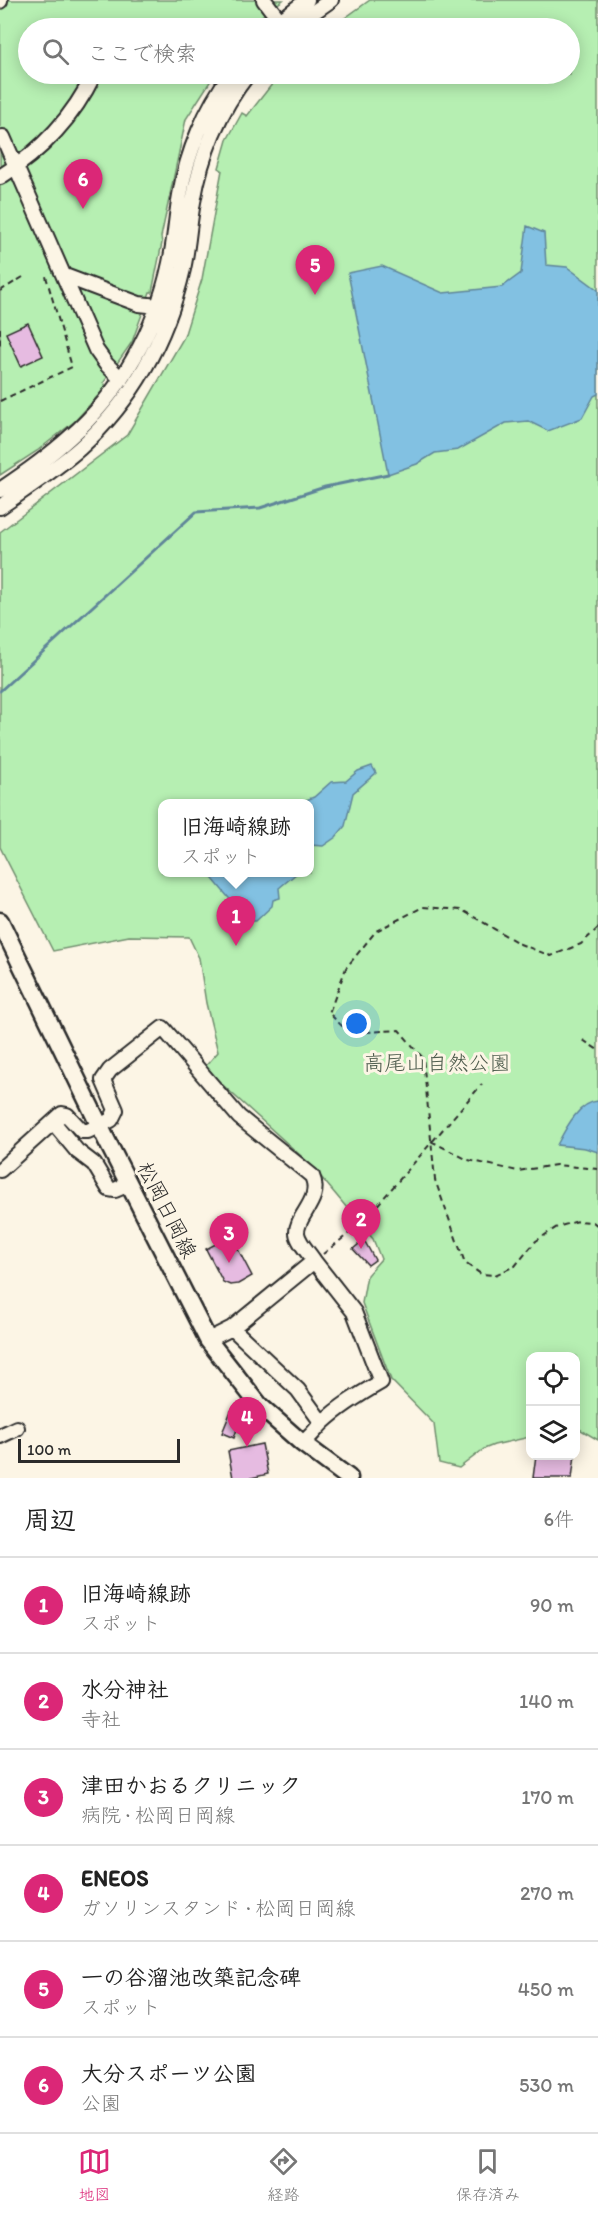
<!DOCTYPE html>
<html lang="ja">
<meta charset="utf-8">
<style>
body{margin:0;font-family:Itim,"Klee One",sans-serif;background:#f6f6f6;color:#222}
.controls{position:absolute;right:18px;bottom:18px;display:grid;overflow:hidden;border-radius:12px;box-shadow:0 3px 15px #0003}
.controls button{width:54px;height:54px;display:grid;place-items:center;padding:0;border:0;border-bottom:2px solid #e0e0e0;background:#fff;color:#222;font:30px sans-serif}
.scale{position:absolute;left:18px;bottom:15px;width:162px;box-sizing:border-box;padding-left:6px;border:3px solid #2b2b2b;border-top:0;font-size:16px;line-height:21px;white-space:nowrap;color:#2b2b2b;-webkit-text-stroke:4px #fcf5e5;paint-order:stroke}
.you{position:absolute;left:357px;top:1024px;width:21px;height:21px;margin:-15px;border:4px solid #fff;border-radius:50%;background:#1a73e8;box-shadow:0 0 0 9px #1a73e833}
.badge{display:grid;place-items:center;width:39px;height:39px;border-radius:50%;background:#db2777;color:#fff;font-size:20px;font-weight:700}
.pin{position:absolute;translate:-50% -50px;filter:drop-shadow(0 2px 3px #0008)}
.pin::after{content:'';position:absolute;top:32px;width:21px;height:18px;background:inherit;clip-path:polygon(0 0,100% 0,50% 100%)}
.popup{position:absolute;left:158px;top:799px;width:156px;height:78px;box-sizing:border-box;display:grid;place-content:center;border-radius:12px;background:#fff;filter:drop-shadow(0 2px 4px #0005);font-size:20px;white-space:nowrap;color:#767676}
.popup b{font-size:22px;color:#222}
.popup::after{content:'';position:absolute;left:50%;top:100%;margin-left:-12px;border:12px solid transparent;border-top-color:#fff}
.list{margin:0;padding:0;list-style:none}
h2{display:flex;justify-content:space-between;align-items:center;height:78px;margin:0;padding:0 24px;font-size:26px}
h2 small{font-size:20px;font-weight:400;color:#767676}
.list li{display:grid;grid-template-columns:39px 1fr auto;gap:18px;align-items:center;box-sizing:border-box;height:96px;padding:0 24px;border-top:2px solid #e0e0e0}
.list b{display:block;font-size:22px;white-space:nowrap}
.list p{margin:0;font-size:20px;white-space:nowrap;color:#767676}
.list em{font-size:20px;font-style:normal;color:#767676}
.icon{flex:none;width:33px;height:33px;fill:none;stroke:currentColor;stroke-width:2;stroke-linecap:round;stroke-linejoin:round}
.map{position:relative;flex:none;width:598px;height:1478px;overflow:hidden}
.search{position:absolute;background:#fff;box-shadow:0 3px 15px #0003;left:18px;right:18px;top:18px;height:66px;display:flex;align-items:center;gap:15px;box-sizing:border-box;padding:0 21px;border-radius:33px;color:#767676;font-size:22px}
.sheet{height:654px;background:#fff}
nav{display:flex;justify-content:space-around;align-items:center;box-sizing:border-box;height:84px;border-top:2px solid #e0e0e0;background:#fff;font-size:16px;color:#767676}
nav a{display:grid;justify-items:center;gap:3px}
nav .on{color:#db2777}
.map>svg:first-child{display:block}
.green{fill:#b6efb2;stroke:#708d6e;stroke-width:1.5;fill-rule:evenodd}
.water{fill:#82c1e2;stroke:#5f8599;stroke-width:1.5}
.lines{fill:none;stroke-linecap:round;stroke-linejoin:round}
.stream{stroke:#5f8599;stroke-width:3}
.building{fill:#e6bbe1;stroke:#2b2b2b;stroke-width:1.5}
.minor-casing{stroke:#2b2b2b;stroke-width:18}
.major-casing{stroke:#2b2b2b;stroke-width:21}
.path{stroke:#2b2b2b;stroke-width:2;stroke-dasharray:6 4.5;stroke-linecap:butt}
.minor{stroke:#fcf5e5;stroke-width:14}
.major{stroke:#fcf5e5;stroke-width:16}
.labels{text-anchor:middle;stroke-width:6;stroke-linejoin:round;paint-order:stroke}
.park-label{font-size:21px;fill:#4e5c4d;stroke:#fcf5e5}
.street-label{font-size:21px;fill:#2b2b2b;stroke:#fcf5e5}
</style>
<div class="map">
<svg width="598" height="1478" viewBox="0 0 598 1478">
<rect width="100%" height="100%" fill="#fcf5e5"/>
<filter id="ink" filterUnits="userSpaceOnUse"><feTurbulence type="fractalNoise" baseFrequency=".0167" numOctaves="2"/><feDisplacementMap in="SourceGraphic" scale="12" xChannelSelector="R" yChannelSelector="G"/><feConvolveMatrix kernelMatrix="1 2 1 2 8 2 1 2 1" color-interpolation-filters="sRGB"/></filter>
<g filter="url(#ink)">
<path class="green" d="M 0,0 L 283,0 L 254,22 L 249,28 L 28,28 L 28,74 L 215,74 L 186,119 L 161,237 L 162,243 L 152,292 L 150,292 L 132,342 L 104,382 L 106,387 L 75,421 L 37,451 L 0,475 Z
M 370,0 L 598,0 L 598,1440 L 576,1427 L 576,1356 L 530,1356 L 530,1437 L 494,1445 L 484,1449 L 459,1468 L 439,1463 L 434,1424 L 391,1380 L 362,1303 L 367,1275 L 381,1259 L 373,1239 L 311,1165 L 204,1068 L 218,1052 L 206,1003 L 199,958 L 189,937 L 129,936 L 53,951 L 0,847 L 0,532 L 127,435 L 184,337 L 202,279 L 222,170 L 219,168 L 227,140 L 242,113 L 247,116 L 280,74 L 570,74 L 570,28 L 331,28 ZM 162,804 L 310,804 L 310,872 L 162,872 Z"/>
<path class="water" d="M 527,226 L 544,233 L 546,265 L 567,267 L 598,290 L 598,394 L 594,396 L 582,418 L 548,431 L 528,421 L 506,423 L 458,450 L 435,453 L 417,464 L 388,474 L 348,273 L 382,266 L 443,293 L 502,287 L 521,273 Z
M 372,766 L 376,773 L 353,793 L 345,826 L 336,837 L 323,846 L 310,845 L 310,804 L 298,803 L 314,797 L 331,782 L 346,781 L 358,771 Z
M 208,873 L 297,873 L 279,888 L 280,898 L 273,900 L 272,906 L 256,921 L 248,921 Z
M 598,1101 L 598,1152 L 585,1148 L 557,1145 C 565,1130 578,1102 598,1101 Z"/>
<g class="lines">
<path class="stream" d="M 0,691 L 196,512 L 260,508 L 325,487 L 388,474"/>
</g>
<path class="building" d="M 28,323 L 43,356 L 21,366 L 6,333 Z
M 231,1236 L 252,1276 L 238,1284 L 230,1285 L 223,1282 L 206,1249 Z
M 364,1240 L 375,1260 L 368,1265 L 353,1249 Z
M 231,1411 L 242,1415 L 234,1438 L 222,1433 Z
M 262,1444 L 268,1474 L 251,1478 L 233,1478 L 228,1451 Z
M 536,1455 L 575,1455 L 572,1478 L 533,1478 Z"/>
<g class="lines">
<g class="minor-casing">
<path id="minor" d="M 264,0 L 280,21
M 0,1 L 0,0
M 271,28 L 307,0
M 291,28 L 331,0
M 3,137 L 96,350 L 106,364 L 121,379
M 0,177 C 42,151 73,118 94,74
M 65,276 L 139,304 L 158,306
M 0,490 C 24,474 48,457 69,438 C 121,393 156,329 170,263 C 175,240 176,217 180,195 C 187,152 206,108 231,74
M 0,507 C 27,488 55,470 80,448 C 133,400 167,338 183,269 C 188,247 189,224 193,202 C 201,155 219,111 248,74
M 53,1122 L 77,1151 L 94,1164 L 109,1189 L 115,1190 L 129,1184
M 0,1170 L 62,1114 L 67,1115 L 82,1131 L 88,1131 L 111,1120 L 116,1110 L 103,1080 L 110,1070 L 163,1028 L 239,1117 L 312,1176 C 323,1200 296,1215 297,1233 C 298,1242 309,1253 314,1261 L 232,1328
M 208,1340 L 232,1328 L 298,1390 L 322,1423
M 0,1436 L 17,1428
M 302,1443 C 311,1437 315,1430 322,1423 C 340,1406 360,1394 381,1382 L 354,1312 L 314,1261"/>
</g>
<g class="major-casing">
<path id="major" d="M 0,921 L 106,1139 L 208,1340 L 260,1406 L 302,1443 L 349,1478"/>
</g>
<path class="path" d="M 0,291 L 23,277
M 0,328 L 0,345
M 0,401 L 72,367 L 45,273
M 598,928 L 581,944 L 551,956 L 520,944 L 462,910 L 423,907 L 376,931 L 346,968 L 329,1013 L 349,1033 L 399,1030 L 423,1058 L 435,1180 L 465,1263 L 481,1274 L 495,1275 L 515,1266 L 536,1241 L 557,1227 L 578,1221 L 593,1222 L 598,1226
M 583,1040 L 598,1050
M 431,1141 L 468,1160 L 518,1171 L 556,1165 L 598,1169
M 323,1254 L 362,1223 L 482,1084"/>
<use href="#minor" class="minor"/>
<use href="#major" class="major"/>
</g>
</g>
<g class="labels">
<g class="park-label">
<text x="437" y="1070">高尾山自然公園</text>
</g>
<g class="street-label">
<text transform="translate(167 1210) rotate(63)" y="7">松岡日岡線</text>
</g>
</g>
</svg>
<div class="controls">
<button><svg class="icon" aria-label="locate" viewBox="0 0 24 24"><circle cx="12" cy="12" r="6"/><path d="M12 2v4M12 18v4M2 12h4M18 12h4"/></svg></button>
<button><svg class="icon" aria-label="layers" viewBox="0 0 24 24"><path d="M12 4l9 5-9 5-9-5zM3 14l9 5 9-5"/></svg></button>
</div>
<div class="scale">100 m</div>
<div class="you"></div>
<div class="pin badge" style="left:236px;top:946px">1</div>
<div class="popup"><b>旧海崎線跡</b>スポット</div>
<div class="pin badge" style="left:361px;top:1249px">2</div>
<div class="pin badge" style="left:229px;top:1263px">3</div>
<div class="pin badge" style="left:247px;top:1447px">4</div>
<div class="pin badge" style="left:315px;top:295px">5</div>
<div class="pin badge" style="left:83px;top:209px">6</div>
<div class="search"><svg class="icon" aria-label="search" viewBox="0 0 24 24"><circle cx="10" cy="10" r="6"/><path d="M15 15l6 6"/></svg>ここで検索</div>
</div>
<section class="sheet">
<h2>周辺<small>6件</small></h2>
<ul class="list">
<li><span class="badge">1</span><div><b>旧海崎線跡</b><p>スポット</p></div><em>90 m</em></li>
<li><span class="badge">2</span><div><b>水分神社</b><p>寺社</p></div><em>140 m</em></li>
<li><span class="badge">3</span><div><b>津田かおるクリニック</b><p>病院 · 松岡日岡線</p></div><em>170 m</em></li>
<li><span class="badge">4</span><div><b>ENEOS</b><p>ガソリンスタンド · 松岡日岡線</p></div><em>270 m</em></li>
<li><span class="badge">5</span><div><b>一の谷溜池改築記念碑</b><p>スポット</p></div><em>450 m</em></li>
<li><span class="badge">6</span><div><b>大分スポーツ公園</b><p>公園</p></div><em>530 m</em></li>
</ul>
</section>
<nav>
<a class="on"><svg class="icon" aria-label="map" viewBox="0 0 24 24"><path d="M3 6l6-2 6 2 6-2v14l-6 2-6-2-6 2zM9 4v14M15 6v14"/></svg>地図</a>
<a><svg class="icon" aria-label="directions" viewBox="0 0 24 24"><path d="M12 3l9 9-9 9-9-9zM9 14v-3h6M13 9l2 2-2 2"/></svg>経路</a>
<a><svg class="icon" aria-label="saved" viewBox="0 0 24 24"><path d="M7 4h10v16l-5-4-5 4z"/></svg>保存済み</a>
</nav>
